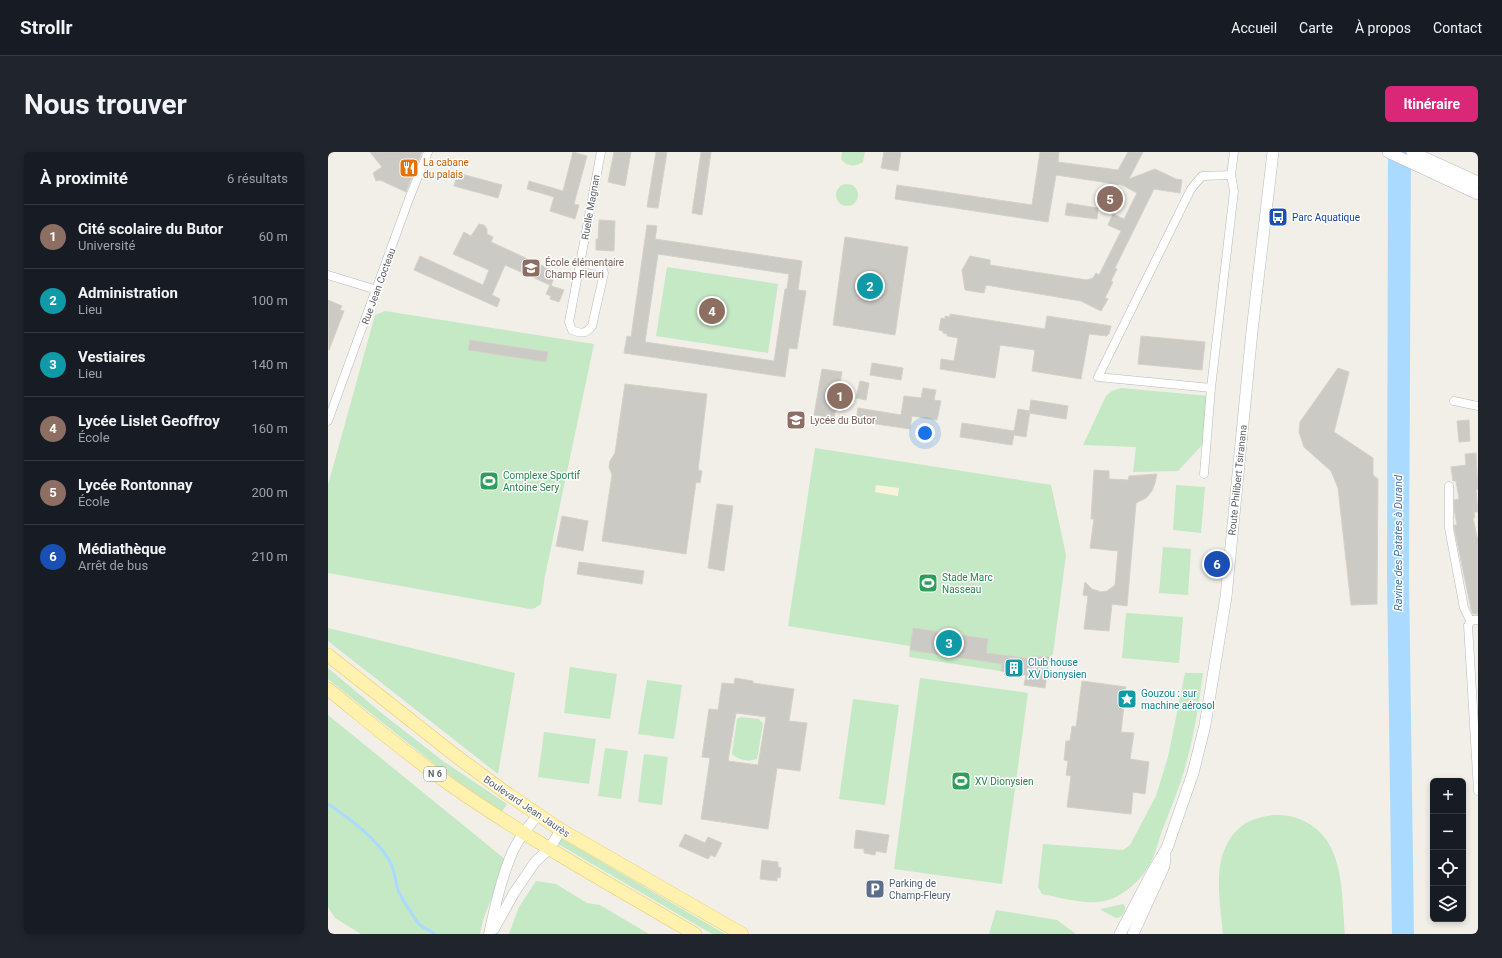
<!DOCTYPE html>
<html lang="fr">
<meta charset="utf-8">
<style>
body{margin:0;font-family:Roboto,sans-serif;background:#20242c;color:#f1f3f6}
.controls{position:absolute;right:12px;bottom:12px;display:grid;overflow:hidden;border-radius:6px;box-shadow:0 2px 6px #0003}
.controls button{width:36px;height:36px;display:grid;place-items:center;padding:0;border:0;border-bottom:1px solid #363941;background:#171b24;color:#f1f3f6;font:20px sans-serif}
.you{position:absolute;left:597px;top:281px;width:14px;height:14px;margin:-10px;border:3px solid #fff;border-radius:50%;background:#1a73e8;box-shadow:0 0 0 6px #1a73e833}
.badge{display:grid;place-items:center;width:26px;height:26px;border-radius:50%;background:#db2777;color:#fff;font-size:13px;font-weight:700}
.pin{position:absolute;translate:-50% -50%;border:2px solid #fff;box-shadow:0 1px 4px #0006}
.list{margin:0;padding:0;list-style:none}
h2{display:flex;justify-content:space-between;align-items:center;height:52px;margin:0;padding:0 16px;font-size:17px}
h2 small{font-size:13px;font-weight:400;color:#9ea1a6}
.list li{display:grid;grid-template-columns:26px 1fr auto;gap:12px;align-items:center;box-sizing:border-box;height:64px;padding:0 16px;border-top:1px solid #363941}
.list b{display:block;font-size:15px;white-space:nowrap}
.list p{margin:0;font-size:13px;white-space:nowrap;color:#9ea1a6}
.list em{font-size:13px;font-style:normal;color:#9ea1a6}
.icon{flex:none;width:22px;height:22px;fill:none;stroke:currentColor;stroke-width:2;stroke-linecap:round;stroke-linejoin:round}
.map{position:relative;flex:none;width:1150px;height:782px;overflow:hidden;border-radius:6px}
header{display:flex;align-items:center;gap:24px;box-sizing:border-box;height:56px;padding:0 20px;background:#171b24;border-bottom:1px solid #363941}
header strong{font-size:19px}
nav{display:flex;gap:22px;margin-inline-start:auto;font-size:14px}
.intro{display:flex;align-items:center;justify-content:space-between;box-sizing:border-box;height:96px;padding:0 24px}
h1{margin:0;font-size:28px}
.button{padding:10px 18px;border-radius:6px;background:#db2777;color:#fff;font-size:14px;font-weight:700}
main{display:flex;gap:24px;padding:0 24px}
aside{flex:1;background:#171b24;border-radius:6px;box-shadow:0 2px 6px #0003}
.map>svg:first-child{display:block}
.green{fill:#c5e8c5}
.sand{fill:#fbf3d9}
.water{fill:#aadaff}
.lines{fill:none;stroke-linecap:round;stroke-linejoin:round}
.stream{stroke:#aadaff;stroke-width:3}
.building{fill:#cccac5;stroke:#d6d1c6;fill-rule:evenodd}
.minor-casing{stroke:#b5b8bc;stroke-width:9}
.tertiary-casing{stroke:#b5b8bc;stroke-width:11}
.secondary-casing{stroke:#b6babf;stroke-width:12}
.primary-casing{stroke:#f2c960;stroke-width:14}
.minor{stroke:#fff;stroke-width:8}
.tertiary{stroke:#fff;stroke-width:10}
.secondary{stroke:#fff;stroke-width:11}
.primary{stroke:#fff2af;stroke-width:13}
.labels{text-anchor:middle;stroke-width:3;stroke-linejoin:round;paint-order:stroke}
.shield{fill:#fff;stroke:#8f9295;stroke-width:1}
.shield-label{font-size:9px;font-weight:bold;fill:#5f6368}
.food-label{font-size:10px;fill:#c56008;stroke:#fff;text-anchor:start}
.street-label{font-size:10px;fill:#5f6368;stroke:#fff}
.transit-label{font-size:10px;fill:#164399;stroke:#fff;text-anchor:start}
.education-label{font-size:10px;fill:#785e54;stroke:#fff;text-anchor:start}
.leisure-label{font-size:10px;fill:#27864d;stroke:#fff;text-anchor:start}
.culture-label{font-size:10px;fill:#0d838f;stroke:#fff;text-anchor:start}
.service-label{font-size:10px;fill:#4e5e75;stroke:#fff;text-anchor:start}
.water-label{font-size:11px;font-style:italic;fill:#4174aa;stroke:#fff}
</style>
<header>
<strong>Strollr</strong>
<nav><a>Accueil</a><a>Carte</a><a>À propos</a><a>Contact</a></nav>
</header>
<div class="intro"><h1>Nous trouver</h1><a class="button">Itinéraire</a></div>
<main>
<aside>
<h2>À proximité<small>6 résultats</small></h2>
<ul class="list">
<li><span class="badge" style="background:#8d6e63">1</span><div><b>Cité scolaire du Butor</b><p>Université</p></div><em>60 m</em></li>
<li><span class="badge" style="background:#0f9aa8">2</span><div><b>Administration</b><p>Lieu</p></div><em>100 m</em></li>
<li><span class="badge" style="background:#0f9aa8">3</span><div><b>Vestiaires</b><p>Lieu</p></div><em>140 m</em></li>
<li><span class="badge" style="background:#8d6e63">4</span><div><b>Lycée Lislet Geoffroy</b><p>École</p></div><em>160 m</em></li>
<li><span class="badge" style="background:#8d6e63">5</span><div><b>Lycée Rontonnay</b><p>École</p></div><em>200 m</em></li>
<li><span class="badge" style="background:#1a4fb4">6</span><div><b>Médiathèque</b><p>Arrêt de bus</p></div><em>210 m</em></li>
</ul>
</aside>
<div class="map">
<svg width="1150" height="782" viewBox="0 0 1150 782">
<rect width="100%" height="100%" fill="#f1efe8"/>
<path class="green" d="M 514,0 L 537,0 L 535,10 C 527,15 519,15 513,7 Z
M508 43a11 11 0 1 1 22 0a11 11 0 1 1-22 0Z
M 339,115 L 450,132 L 440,201 L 328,184 Z
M 57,159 L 266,192 L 217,424 L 213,452 L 207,456 L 202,457 L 0,421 L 0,333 L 47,163 Z
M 793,236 L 881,244 L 875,292 L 850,319 L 805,320 L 808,295 L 755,293 L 778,244 L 784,239 Z
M 487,296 L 723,333 L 738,403 L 725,502 L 721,506 L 717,536 L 696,533 L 698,523 L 581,505 L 582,494 L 460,474 Z
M 848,333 L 877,335 L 873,381 L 845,378 Z
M 835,395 L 863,397 L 860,443 L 831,441 Z
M 798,461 L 855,465 L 851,511 L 794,506 Z
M 0,476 L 187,521 L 170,622 L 0,489 Z
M 242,515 L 289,522 L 282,567 L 236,561 Z
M 0,516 L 51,559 L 115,609 L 179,652 L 173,661 L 110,615 L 0,527 Z
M 857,521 L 875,521 C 871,550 867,579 859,608 C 853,632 843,656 834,679 C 829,693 826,709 816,721 C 808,732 794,744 780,748 C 760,754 735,746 714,742 L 710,735 L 715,692 L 795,698 L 802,693 L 828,644 L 840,605 Z
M 592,526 L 700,541 L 674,732 L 566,717 Z
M 319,528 L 354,533 L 346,587 L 310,582 Z
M 525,547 L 571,553 L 557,653 L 511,647 Z
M 0,563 L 178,708 L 155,768 L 152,782 L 33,782 L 7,766 L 0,755 Z
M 413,565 L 431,567 L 435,572 L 429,607 C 421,610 410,608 404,602 L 409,567 Z
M 216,580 L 268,587 L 261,632 L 210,625 Z
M 277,596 L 300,599 L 293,647 L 270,644 Z
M 316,602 L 340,605 L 334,653 L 310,650 Z
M 944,663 C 951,663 959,663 965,665 C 1018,680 1013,738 1017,782 L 895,782 C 892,746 881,699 915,673 C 923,667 934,665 944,663 Z
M 233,686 L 397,782 L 384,782 L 230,692 Z
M 208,729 L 228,732 L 259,751 L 272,753 L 321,782 L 181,782 L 191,755 Z
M 795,752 L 797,754 C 798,759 794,766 788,766 L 773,758 L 773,757 Z
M 668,758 L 729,768 L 748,782 L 661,782 Z"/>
<path class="sand" d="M 548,333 L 571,336 L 570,344 L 547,340 Z"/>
<path class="water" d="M 1060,0 L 1083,0 L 1081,423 L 1086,782 L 1064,782 L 1059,423 Z"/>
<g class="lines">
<path class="stream" d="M 0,652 C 21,666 48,686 61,708 C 67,718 67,728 70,738 C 72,744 87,767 91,772 C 96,776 102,779 107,782"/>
</g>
<path class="building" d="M 42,0 L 94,0 L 78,40 L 52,28 L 48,29 L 45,21 L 54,15 Z
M 245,0 L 259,4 L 246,52 L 251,53 L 247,67 L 222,59 L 226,45 L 199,37 L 201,29 L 235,39 Z
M 286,0 L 303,0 L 297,34 L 280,30 Z
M 328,0 L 339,0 L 330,56 L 319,55 Z
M 373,0 L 383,0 L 374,63 L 364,61 Z
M 556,0 L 573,0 L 570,19 L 553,16 Z
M 712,0 L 731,0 L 730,10 L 790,18 L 800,0 L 815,0 L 801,27 L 827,17 L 848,27 L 854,28 L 852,41 L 826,37 L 787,116 L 789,117 L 783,129 L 785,130 L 777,146 L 780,147 L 773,159 L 753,149 L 658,133 L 656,141 L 637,138 L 634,118 L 642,104 L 662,108 L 662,113 L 713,121 L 759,128 L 765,126 L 768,121 L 771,123 L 793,79 L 780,73 L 785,62 L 796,67 L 809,41 L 794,33 L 728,23 L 720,70 L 567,47 L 569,33 L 704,53 Z
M 130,21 L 174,33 L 170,46 L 126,34 Z
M 739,51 L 770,56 L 769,67 L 737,63 Z
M 271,68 L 287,69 L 286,99 L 268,98 L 268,87 L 270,87 Z
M 151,72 L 156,73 L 159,77 L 159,82 L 165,85 L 163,90 L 228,120 L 223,134 L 236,138 L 231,150 L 222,147 L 223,144 L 218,142 L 222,133 L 177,113 L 164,143 L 172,147 L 169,155 L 86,118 L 92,104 L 155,133 L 161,118 L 125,102 L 136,80 L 143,84 Z
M 319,73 L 329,74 L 327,87 L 474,109 L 470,138 L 478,139 L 469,197 L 461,196 L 457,225 L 296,201 L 299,184 L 303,185 ZM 330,102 L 461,122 L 459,137 L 457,137 L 446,209 L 317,190 Z
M 517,85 L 580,95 L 567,183 L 505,173 Z
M 0,148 L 14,154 L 12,158 L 16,159 L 1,198 Z
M 622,162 L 717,177 L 719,164 L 783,174 L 781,182 L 780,182 L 779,184 L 761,182 L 753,227 L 704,219 L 707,198 L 672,193 L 667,226 L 612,217 L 613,207 L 626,209 L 630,186 L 619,184 L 619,182 L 615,181 L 615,179 L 611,178 L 613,166 L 617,167 L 617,164 L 622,165 Z
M 813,184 L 877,190 L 874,218 L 810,212 Z
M 142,188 L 220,200 L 218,210 L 140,198 Z
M 544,211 L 575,216 L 573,228 L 542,223 Z
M 1010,216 L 1021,220 L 1006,280 L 1045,306 L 1045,323 L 1050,327 L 1049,452 L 1023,453 L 1010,336 L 1003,319 L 976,295 L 971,280 L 972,270 Z
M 494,217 L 514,220 L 506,266 L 486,263 Z
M 532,229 L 541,231 L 538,248 L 528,246 Z
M 297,232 L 379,242 L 370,318 L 374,319 L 372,331 L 368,330 L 358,402 L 274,389 L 284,323 L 281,315 L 282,309 L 287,301 Z
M 595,236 L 608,238 L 606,248 L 613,249 L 609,268 L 584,264 L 582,277 L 528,269 L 530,256 L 573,263 L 576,244 L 593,246 Z
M 703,248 L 740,254 L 738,267 L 701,261 Z
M 690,257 L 702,259 L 698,285 L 686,283 L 684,293 L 632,285 L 634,271 L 686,279 Z
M 1141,268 L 1142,289 L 1131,290 L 1129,269 Z
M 1148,301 L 1150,337 L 1148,338 L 1150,360 L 1146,360 L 1147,366 L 1145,366 L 1149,385 L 1150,385 L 1150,462 L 1145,462 L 1143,457 L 1126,375 L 1126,373 L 1129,373 L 1126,357 L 1126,348 L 1131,347 L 1128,329 L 1125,329 L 1123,315 L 1138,313 L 1137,302 Z
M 766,318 L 781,319 L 781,327 L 800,328 L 801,324 L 829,322 L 827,331 L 824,339 L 818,346 L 808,351 L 799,454 L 784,452 L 781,479 L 756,477 L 760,444 L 755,443 L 757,430 L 764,437 L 773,440 L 779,439 L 787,433 L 790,399 L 762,396 L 766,367 L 763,367 Z
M 389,352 L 405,354 L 396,419 L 380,416 Z
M 234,364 L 260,369 L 255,399 L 228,394 Z
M 251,410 L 316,419 L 314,432 L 249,422 Z
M 585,476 L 660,487 L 658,501 L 704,507 L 705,504 L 721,505 L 717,536 L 696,533 L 698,523 L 673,519 L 674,512 L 582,498 Z
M 407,526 L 425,529 L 425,531 L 466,537 L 461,569 L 479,571 L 472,619 L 449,616 L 440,677 L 373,667 L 382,606 L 374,605 L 381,557 L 390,558 L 394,531 L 406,532 ZM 408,561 L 438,565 L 430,613 L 400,609 Z
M 754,529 L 798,535 L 793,580 L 806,581 L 802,607 L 821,610 L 817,642 L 805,640 L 803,662 L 739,655 L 743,624 L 738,623 L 740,609 L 736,608 L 738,589 L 742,589 L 744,574 L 748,575 Z
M 528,678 L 561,683 L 558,701 L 548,699 L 547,703 L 536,701 L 536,697 L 526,696 Z
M 357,682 L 377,691 L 380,685 L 394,691 L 387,705 L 383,703 L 380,707 L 351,694 Z
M 434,708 L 450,710 L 450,715 L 453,716 L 452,726 L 449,725 L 449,729 L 432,727 Z"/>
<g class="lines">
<g class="minor-casing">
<path id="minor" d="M 253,111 L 274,115 L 276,121 L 264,174 C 258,182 253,182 244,178 L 241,170 L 273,0
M 0,123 L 49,138
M 883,236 L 770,225 L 863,37 L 874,24 L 903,23
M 1126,249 L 1150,254
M 0,269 L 81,47 L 100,0
M 876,322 L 883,236 L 906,39 L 903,23 L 906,0
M 1121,334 L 1121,376 L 1136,456 L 1143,470
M 1150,468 L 1145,468 L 1140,473 L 1150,639"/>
</g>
<g class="tertiary-casing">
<path id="tertiary" d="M 166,777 L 186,741 L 207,710 L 221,697 L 233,678
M 161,782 C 167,755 173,727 184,701 C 190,687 200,675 210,663"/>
</g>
<g class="secondary-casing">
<path id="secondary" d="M 1060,0 L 1150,42
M 1084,0 L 1150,30
M 792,782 L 825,719 L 839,696 L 865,621 L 877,573 L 898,445 L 924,179 L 945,0
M 805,782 L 836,714 L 837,705"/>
</g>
<g class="primary-casing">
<path id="primary" d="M 0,503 L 128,604 L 181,643 L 233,678 L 414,782
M 0,537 C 41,570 81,604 124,634 C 202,688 285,734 367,782"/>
</g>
<use href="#minor" class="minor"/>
<use href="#tertiary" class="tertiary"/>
<use href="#secondary" class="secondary"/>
<use href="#primary" class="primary"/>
</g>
<defs>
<g id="restaurant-square" transform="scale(1)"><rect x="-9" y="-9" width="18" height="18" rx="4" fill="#e8710a" stroke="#fff"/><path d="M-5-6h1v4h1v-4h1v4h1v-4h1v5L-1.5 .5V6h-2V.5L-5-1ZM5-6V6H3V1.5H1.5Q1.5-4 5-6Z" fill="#fff"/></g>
<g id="bus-square" transform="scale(1)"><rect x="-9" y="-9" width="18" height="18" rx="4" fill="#1a4fb4" stroke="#fff"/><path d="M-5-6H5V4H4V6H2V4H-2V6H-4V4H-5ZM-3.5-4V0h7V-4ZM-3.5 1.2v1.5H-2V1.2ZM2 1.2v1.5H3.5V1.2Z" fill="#fff"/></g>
<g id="school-square" transform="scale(1)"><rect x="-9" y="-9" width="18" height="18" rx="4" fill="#8d6e63" stroke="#fff"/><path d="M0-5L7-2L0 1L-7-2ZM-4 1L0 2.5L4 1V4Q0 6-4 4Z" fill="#fff"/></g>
<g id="stadium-square" transform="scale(1)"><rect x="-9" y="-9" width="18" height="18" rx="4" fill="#2e9e5b" stroke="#fff"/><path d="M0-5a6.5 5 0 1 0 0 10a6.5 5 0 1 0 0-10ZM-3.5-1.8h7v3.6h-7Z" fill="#fff"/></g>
<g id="building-square" transform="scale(1)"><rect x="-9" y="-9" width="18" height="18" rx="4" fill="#0f9aa8" stroke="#fff"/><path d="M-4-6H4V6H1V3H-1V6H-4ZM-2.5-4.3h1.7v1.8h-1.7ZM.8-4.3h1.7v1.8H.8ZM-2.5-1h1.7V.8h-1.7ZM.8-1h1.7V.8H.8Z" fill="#fff"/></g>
<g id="sight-square" transform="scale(1)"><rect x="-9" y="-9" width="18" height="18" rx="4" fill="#0f9aa8" stroke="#fff"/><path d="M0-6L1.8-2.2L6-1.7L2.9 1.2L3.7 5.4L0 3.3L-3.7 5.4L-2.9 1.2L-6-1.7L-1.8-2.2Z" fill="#fff"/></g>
<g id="parking-square" transform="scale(1)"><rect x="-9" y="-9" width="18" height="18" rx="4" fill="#5c6f8a" stroke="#fff"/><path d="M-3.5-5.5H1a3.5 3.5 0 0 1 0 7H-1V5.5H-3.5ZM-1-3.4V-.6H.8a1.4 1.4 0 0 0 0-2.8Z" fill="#fff"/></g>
</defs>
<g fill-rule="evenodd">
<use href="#restaurant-square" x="81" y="16"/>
<use href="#bus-square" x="950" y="65"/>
<use href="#school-square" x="203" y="116"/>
<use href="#school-square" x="468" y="268"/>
<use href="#stadium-square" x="161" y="329"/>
<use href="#stadium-square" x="600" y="431"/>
<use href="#building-square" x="686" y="516"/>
<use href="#sight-square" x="799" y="547"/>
<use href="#stadium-square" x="633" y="629"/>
<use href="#parking-square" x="547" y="737"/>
</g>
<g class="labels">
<rect class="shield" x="96" y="615" width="22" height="14" rx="3"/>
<g class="shield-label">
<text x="107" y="625">N 6</text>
</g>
<g class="food-label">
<text x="95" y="14">La cabane<tspan x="95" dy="12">du palais</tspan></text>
</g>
<g class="street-label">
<text transform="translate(262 55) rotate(-80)" y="4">Ruelle Magnan</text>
<text transform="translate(50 134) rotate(-70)" y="4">Rue Jean Cocteau</text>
<text transform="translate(909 328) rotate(-84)" y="4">Route Philibert Tsiranana</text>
<text transform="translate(199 654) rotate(34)" y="4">Boulevard Jean Jaurès</text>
</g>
<g class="transit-label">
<text x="964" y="69">Parc Aquatique</text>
</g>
<g class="education-label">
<text x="217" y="114">École élémentaire<tspan x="217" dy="12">Champ Fleuri</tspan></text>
<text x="482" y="272">Lycée du Butor</text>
</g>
<g class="leisure-label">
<text x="175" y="327">Complexe Sportif<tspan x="175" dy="12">Antoine Sery</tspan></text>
<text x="614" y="429">Stade Marc<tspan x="614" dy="12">Nasseau</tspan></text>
<text x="647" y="633">XV Dionysien</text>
</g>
<g class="culture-label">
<text x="700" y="514">Club house<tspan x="700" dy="12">XV Dionysien</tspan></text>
<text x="813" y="545">Gouzou : sur<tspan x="813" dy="12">machine aérosol</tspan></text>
</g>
<g class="service-label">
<text x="561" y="735">Parking de<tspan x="561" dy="12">Champ-Fleury</tspan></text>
</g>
<g class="water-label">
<text transform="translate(1070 391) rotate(-90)" y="4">Ravine des Patates à Durand</text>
</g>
</g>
</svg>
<div class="controls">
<button>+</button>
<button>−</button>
<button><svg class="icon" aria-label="locate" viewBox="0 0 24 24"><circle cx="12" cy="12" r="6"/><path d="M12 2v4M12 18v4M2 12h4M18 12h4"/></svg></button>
<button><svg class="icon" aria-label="layers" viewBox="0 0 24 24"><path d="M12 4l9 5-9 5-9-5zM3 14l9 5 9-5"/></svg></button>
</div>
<div class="you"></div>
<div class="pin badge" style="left:512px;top:244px;background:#8d6e63">1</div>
<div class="pin badge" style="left:542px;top:134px;background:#0f9aa8">2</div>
<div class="pin badge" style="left:621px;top:491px;background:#0f9aa8">3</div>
<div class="pin badge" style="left:384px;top:159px;background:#8d6e63">4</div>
<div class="pin badge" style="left:782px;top:47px;background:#8d6e63">5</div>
<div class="pin badge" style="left:889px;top:412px;background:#1a4fb4">6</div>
</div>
</main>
